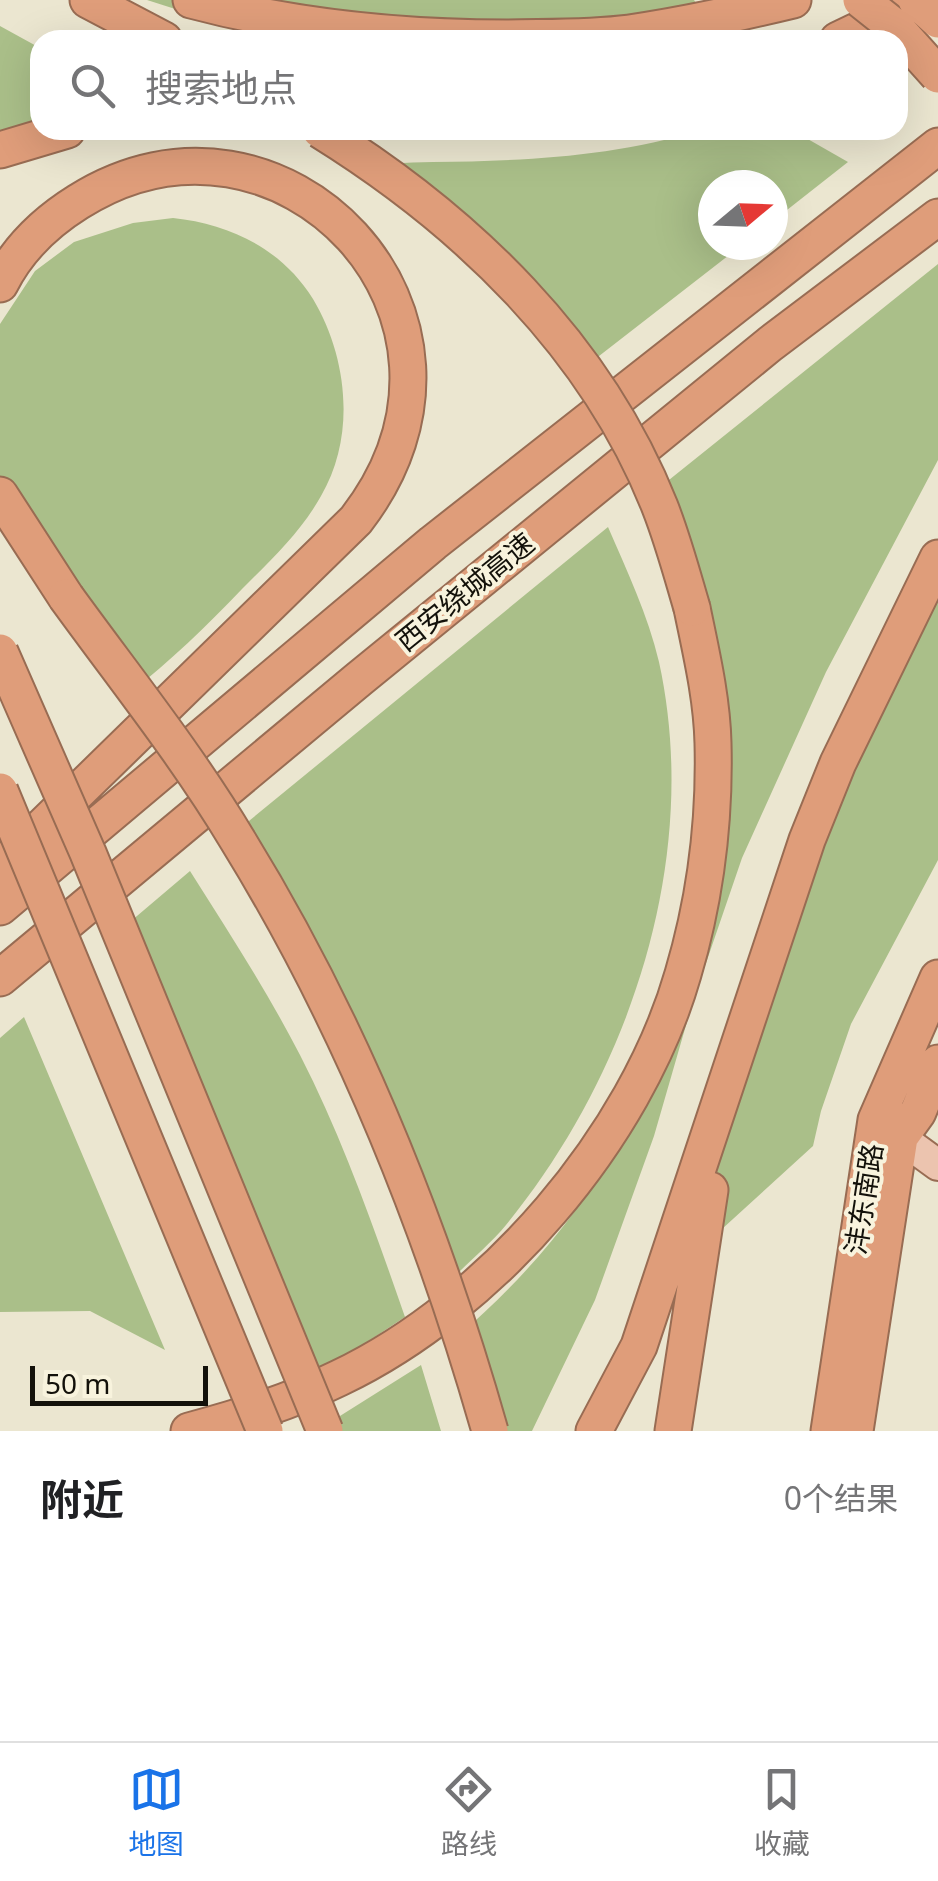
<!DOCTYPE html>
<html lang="zh">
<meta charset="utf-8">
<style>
body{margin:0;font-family:"Noto Sans","Noto Sans SC",sans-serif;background:#f6f6f6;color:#202124}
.compass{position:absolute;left:698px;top:170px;width:90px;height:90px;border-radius:50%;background:#fff;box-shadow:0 10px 40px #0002;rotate:71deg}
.scale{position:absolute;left:30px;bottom:25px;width:178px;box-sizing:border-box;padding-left:10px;border:5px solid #13110a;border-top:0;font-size:28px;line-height:35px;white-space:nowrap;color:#13110a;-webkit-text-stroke:8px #f8f3dd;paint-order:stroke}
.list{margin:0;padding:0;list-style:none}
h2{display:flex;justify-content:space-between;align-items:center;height:130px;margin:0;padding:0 40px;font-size:42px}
h2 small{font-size:32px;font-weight:400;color:#757577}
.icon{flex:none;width:55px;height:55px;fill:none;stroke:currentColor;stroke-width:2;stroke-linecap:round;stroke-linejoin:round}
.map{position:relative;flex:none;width:938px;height:1431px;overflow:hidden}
.search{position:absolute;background:#fff;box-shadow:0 10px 40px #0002;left:30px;right:30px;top:30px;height:110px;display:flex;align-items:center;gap:25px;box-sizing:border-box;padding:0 35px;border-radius:30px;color:#757577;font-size:38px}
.sheet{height:310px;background:#fff}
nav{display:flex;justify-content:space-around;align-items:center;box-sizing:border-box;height:140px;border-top:2px solid #e0e0e0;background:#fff;font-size:28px;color:#757577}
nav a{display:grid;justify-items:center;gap:5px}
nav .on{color:#1a73e8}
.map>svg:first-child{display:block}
.green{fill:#aabf89}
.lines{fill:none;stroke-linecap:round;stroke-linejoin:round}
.major-casing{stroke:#986c53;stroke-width:34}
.highway-casing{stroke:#986c53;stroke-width:39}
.major{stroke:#ecc4af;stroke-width:30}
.highway{stroke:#df9d7a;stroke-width:35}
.highway-bridge-casing{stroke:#986c53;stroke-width:39;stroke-linecap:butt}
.highway-bridge{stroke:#df9d7a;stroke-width:35}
.labels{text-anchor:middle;stroke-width:8;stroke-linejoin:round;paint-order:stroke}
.street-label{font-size:28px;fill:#13110a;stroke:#f8f3dd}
</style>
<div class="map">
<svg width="938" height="1431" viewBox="0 0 938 1431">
<rect width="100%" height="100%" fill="#ebe6d0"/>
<path class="green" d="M 147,0 L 694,0 L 706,18 L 619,35 L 194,15 Z
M 0,26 L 40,48 L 40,130 L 0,139 Z
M 700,130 L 792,130 L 848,162 L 773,221 L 773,185 L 713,185 L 713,245 L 742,245 L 572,377 L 497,288 L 413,216 L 341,165 C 372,166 403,162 433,162 C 522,161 615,157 700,130 Z
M 173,218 C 230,224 282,249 313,299 C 348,358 356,436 321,496 C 301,532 271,560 242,589 C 207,626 170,661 130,693 L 0,521 L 0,324 L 35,271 L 74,242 L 133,223 Z
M 938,264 L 938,460 L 826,672 L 742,858 L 693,1001 L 654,1136 L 595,1300 L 532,1431 L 484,1431 L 456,1338 C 527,1276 575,1219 623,1138 L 719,778 L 649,496 Z
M 608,527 C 627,571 648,615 659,662 C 702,858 630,1073 506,1225 C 492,1242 474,1257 458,1273 L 370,1108 L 222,843 Z
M 938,582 L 938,860 L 851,1024 L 821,1111 L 813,1146 L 711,1239 L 681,1285 L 807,863 Z
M 190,871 C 228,931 267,991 300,1055 C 343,1139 374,1228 405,1317 L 314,1377 L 124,927 Z
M 24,1017 L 165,1350 L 90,1311 L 0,1312 L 0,1038 Z
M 421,1365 L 441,1431 L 336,1431 L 332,1421 Z"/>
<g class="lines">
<g class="major-casing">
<path id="major" d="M 883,1125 L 938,1165"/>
</g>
<g class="highway-casing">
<path id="highway" d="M 88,0 L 164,40
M 191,0 C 296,28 399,38 507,38 C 547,37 589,38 629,33 C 685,25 739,13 793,0
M 838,40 L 909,6
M 0,150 L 67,130
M 0,284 C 17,250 46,222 78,202 C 280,74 514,316 356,520 L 0,868
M 0,495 L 66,597
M 0,907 L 433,543 L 938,146
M 0,978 L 359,679 L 770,344 L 938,217
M 189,1431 C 241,1417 290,1402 339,1378 C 492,1305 636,1138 683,974 C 705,900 715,820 713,743 C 712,698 701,652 692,608
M 594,1431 L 639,1346 L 807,840 L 838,763 L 938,558
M 673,1431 L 710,1190
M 829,1431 L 876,1120 L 938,978
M 855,1431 L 900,1137 L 918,1112 L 938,1063"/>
</g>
<use href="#major" class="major"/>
<use href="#highway" class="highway"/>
<g class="highway-bridge-casing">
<path id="highway-bridge" d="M 861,0 L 895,27 L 938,75
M 916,0 L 938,20
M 320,130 C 465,220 596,345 660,507 C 673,540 682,574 692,608
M 66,597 C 124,677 186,754 237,839 C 350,1022 431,1224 490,1431
M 0,652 L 88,853 L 325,1431
M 0,791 L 265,1431"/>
</g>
<use href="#highway-bridge" class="highway-bridge"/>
</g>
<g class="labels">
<g class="street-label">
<text transform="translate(465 592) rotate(-39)" y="10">西安绕城高速</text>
<text transform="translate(864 1199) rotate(-81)" y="10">沣东南路</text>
</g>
</g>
</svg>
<svg class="compass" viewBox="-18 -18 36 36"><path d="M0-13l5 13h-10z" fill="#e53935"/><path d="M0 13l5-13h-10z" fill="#757577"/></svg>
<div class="scale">50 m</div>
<div class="search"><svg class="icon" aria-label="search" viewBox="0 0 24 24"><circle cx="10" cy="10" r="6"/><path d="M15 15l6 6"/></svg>搜索地点</div>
</div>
<section class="sheet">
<h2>附近<small>0个结果</small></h2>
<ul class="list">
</ul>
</section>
<nav>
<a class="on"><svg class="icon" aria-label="map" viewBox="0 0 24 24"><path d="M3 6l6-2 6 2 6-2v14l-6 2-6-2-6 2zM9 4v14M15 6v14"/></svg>地图</a>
<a><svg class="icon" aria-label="directions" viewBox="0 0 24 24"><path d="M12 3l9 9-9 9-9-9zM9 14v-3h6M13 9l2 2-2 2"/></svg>路线</a>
<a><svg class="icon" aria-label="saved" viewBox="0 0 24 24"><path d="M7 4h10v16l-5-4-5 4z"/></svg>收藏</a>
</nav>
